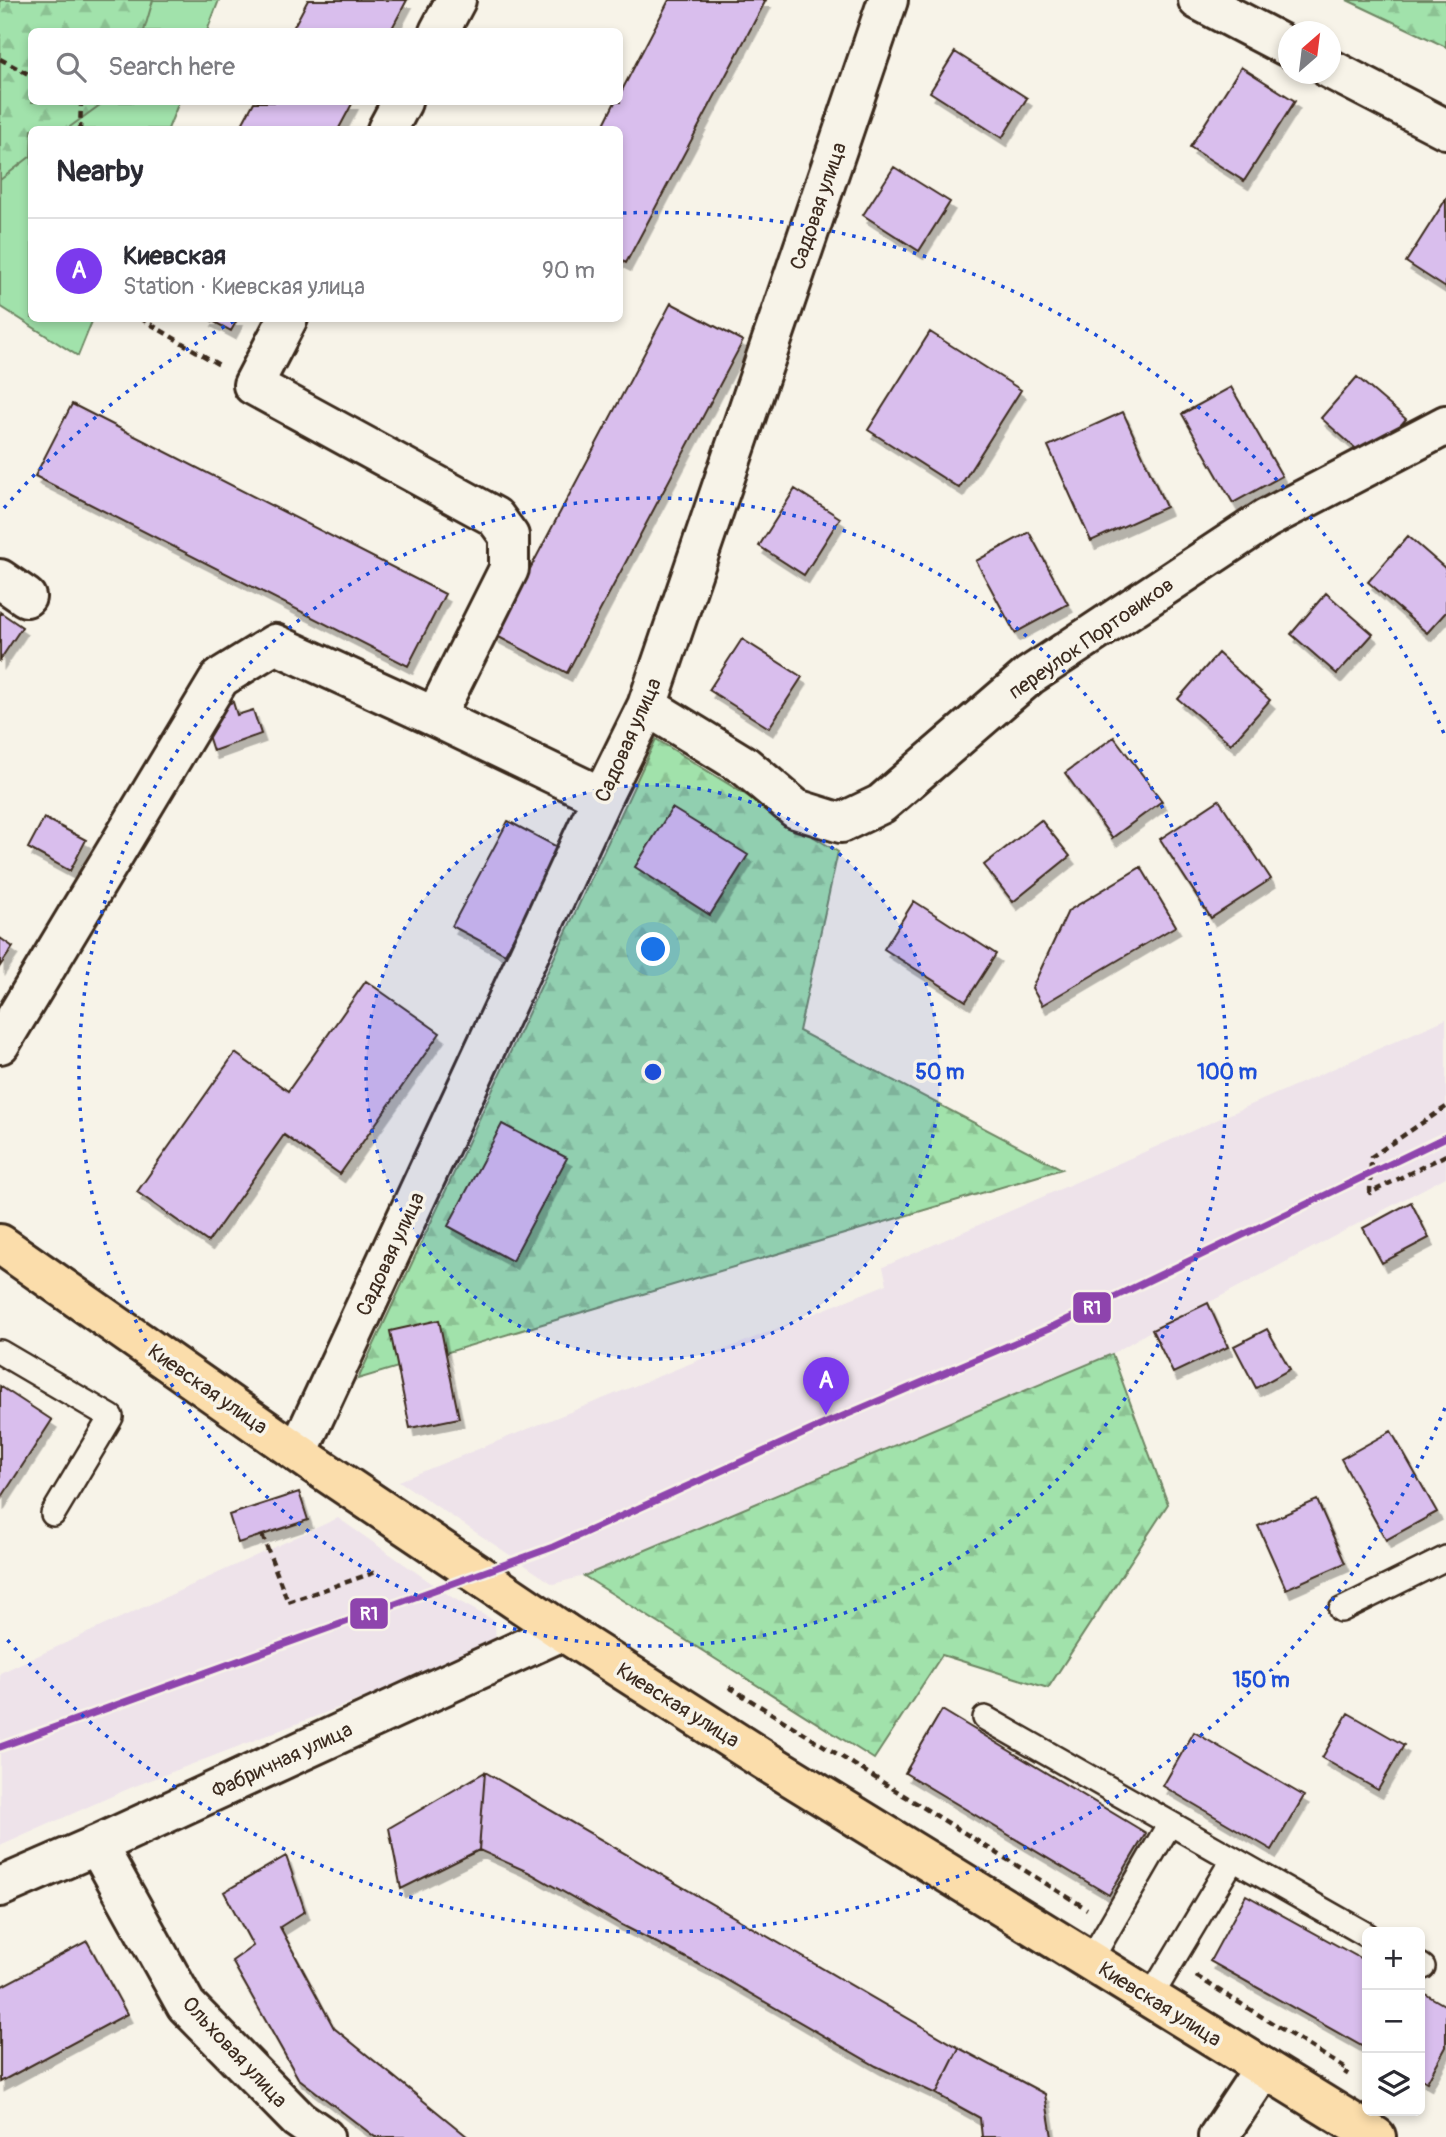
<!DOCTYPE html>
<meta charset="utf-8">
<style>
body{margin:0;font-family:Pangolin,sans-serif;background:#f2f2f3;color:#2b2b33}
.controls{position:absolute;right:21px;bottom:21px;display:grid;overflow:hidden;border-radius:10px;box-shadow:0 4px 10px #0003}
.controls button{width:63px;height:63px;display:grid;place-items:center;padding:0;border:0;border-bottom:2px solid #e1e1e2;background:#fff;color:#2b2b33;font:35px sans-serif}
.compass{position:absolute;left:1278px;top:21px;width:63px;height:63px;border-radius:50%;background:#fff;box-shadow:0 4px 10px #0003;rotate:28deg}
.you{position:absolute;left:654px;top:950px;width:24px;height:24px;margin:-18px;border:5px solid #fff;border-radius:50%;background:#1a73e8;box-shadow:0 0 0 10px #1a73e833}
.badge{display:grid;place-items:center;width:46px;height:46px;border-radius:50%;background:#7c3aed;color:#fff;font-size:23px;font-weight:700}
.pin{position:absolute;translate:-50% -58px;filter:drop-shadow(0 2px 4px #0008)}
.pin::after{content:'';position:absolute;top:37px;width:24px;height:21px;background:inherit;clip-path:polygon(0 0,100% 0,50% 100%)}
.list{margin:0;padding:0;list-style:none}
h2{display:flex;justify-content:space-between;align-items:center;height:91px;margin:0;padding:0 28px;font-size:30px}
h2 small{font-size:23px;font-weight:400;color:#7c7c81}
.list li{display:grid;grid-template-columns:46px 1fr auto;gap:21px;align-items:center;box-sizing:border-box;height:105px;padding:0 28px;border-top:2px solid #e1e1e2}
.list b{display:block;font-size:26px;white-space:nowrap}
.list p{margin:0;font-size:23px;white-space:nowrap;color:#7c7c81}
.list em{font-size:23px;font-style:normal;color:#7c7c81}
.icon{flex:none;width:38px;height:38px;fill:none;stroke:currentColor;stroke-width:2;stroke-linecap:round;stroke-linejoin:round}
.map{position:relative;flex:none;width:1446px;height:2137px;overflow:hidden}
.search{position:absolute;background:#fff;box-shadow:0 4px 10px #0003;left:28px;top:28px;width:595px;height:77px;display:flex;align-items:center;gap:18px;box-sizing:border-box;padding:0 24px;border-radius:10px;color:#7c7c81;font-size:26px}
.panel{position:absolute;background:#fff;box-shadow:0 4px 10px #0003;left:28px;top:126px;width:595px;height:196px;border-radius:10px}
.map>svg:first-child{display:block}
.built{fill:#eee3ea}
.green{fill:#a1e2ab;stroke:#6e8664;stroke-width:2}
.forest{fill:url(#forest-firs);stroke:#6e8664;stroke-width:2}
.building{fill:#d9beed;stroke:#3b2a1e;stroke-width:2;filter:url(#shadow)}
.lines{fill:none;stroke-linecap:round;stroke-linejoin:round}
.service-casing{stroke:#3b2a1e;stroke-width:28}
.minor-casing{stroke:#3b2a1e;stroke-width:44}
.tertiary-casing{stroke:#3b2a1e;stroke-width:44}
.primary-casing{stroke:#3b2a1e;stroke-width:44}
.path{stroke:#3b2a1e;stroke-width:4.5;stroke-dasharray:7 5;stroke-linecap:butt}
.service{stroke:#f7f3e8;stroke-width:23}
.minor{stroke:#f7f3e8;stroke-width:38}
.tertiary{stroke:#f7f3e8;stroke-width:38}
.primary{stroke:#fbddab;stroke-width:38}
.rail-1-casing{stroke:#f7f3e8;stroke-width:12}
.rail-1{stroke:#8e44ad;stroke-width:7}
.ring{fill:none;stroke:#1d4ed8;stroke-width:3.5;stroke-dasharray:3.5 7}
.labels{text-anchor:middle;stroke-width:7;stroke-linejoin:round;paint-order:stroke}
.street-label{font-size:21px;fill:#3b2a1e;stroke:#f7f3e8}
.centre{fill:#1d4ed8;stroke:#f7f3e8;stroke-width:3.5}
.ring-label{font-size:21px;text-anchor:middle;font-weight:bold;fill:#1d4ed8;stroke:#f7f3e8;stroke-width:7;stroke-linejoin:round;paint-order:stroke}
.line-badge{stroke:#f7f3e8;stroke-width:2.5}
.badge-label{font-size:19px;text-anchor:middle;font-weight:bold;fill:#fff}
</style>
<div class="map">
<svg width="1446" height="2137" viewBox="0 0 1446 2137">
<defs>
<pattern id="forest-firs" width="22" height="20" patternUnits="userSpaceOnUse" patternTransform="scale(1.75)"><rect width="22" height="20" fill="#a1e2ab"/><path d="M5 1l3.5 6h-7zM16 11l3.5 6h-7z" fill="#8cc293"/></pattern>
<filter id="shadow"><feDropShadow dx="4.5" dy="8" stdDeviation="0" flood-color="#0004"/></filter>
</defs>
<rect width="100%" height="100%" fill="#f7f3e8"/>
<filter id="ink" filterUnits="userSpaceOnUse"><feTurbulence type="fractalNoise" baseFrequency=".0143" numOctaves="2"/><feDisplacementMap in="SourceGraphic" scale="14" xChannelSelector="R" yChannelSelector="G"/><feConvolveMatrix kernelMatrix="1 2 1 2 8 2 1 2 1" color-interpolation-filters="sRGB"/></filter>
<g filter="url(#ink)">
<path class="built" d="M 1446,1019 L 1446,1177 L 1208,1303 L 1152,1330 L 1112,1354 L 584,1576 L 553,1584 L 399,1481 L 887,1284 L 883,1267 Z
M 338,1518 L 453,1598 L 495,1621 L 496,1647 L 130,1788 L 0,1846 L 0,1673 Z"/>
<path class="green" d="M 0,0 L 219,0 L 207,31 L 32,32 L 32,102 L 179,102 L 168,129 L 32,130 L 32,318 L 93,319 L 78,356 L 0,306 Z"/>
<path class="forest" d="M 0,0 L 153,0 L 144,31 L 32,32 L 32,102 L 104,102 L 67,129 L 32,130 L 31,156 L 0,180 Z
M 1347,0 L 1446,0 L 1446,47 Z
M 656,739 L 838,852 L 799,1031 L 1062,1169 L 358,1379 Z
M 1112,1354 L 1168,1504 L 1048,1688 L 942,1655 L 874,1759 L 584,1576 Z"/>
<path class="building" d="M 308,0 L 407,0 L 390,32 L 291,32 Z
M 669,0 L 766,0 L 626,263 L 620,260 L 620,130 L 601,130 L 615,102 L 620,102 L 620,94 Z
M 955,52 L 1027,98 L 1002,138 L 930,92 Z
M 1241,67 L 1295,101 L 1244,181 L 1190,147 Z
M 254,102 L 353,102 L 338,130 L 239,130 Z
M 894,167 L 950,202 L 919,251 L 863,215 Z
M 1446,199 L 1446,288 L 1406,262 Z
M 671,303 L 743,341 L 567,673 L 495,635 Z
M 207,318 L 238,318 L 231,331 Z
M 930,332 L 1021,390 L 959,488 L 868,430 Z
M 1357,377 L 1406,419 L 1370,461 L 1321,418 Z
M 1231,387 L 1282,476 L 1233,503 L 1182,414 Z
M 72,404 L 445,594 L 408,666 L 35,476 Z
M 1123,412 L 1166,507 L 1091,541 L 1048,446 Z
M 795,489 L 840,518 L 804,575 L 759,546 Z
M 1029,532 L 1068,604 L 1015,633 L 976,561 Z
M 1408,536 L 1446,569 L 1446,612 L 1427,633 L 1368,582 Z
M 1326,593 L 1373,634 L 1337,674 L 1291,634 Z
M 0,612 L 22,627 L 0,660 Z
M 742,639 L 802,677 L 769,728 L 709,690 Z
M 1218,653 L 1270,700 L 1231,744 L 1178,699 Z
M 233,702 L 237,715 L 253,710 L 261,734 L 213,751 L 205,726 L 208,710 Z
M 1114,737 L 1162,801 L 1112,838 L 1065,773 Z
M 1219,800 L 1271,879 L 1211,918 L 1160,839 Z
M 672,808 L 748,855 L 710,915 L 635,867 Z
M 44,818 L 86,840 L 70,871 L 28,848 Z
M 1041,820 L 1070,856 L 1013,902 L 984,865 Z
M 508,821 L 561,849 L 505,954 L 452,926 Z
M 1141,867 L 1176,926 L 1042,1005 L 1032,988 L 1068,911 Z
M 914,901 L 996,954 L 966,1001 L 884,949 Z
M 0,938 L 13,947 L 0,966 Z
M 366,981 L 440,1033 L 340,1174 L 284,1135 L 208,1242 L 137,1192 L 235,1053 L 288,1091 Z
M 502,1124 L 567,1158 L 512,1261 L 448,1226 Z
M 1411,1202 L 1429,1238 L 1382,1263 L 1363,1228 Z
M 1208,1303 L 1228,1347 L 1173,1373 L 1152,1330 Z
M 439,1320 L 459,1418 L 410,1428 L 390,1331 Z
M 1267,1329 L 1290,1369 L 1256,1388 L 1234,1346 Z
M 0,1386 L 52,1420 L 0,1500 Z
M 1391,1431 L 1437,1512 L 1386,1540 L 1341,1459 Z
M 299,1492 L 308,1520 L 238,1543 L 229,1515 Z
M 1317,1500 L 1345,1563 L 1286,1589 L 1258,1526 Z
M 942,1710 L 1146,1833 L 1109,1895 L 905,1773 Z
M 1348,1713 L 1404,1745 L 1378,1790 L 1322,1758 Z
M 1194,1732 L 1304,1796 L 1272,1850 L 1163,1786 Z
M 485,1772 L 479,1850 L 401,1889 L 389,1828 Z
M 485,1772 L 959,2048 L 936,2094 L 876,2066 L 706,1968 L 620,1924 L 528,1872 L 479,1850 Z
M 286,1856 L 305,1911 L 280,1927 L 334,2028 L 468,2137 L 375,2137 L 298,2078 L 232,1961 L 253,1946 L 224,1892 Z
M 1246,1895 L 1367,1962 L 1367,2049 L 1210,1961 Z
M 87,1941 L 127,2014 L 0,2082 L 0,1987 Z
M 1420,1991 L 1446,2006 L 1446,2047 L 1427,2082 L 1420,2078 Z
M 959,2048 L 1045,2094 L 1052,2137 L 982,2137 L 980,2118 L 936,2094 Z"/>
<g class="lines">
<g class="service-casing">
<path id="service" d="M 0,1352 L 111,1417 L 53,1514
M 1341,1610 L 1446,1558
M 985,1718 L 1367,1935
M 1090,1961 L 1170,1823
M 1420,1965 L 1423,1967
M 1150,1998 L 1233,1859"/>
</g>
<g class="minor-casing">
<path id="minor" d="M 1198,0 L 1288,47
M 439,32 L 456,0
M 1330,69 L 1446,129
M 387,130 L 402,102
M 288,318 L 253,385 L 495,517 L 509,536 L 509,569 L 435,717
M 0,579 L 26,597
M 647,706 L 745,766 L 796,809 L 841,823 L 881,804 L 1029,676 L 1266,519 L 1446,425
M 0,1044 L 220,678 L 275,644 L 435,717 L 602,797
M 298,1452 L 602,797 L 647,706 L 888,0
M 97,1845 L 186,2005 L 298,2119 L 324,2137
M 0,1887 L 97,1845 L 562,1631"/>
</g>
<g class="tertiary-casing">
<path id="tertiary" d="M 1218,2137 L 1264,2068"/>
</g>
<g class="primary-casing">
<path id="primary" d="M 0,1244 L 314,1464 L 562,1631 L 764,1760 L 1376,2137"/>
</g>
<path class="path" d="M 0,59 L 32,76
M 78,102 L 81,103 L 80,130
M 140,318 L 221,366
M 1446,1107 L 1371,1157 L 1370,1193 L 1446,1155
M 262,1535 L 288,1602 L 376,1572
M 729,1687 L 1087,1909
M 1196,1976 L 1348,2070 L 1345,2075"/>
<use href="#service" class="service"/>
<use href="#minor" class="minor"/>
<use href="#tertiary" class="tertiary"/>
<use href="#primary" class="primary"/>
<g class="rail-1-casing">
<path id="rail-1" d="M 0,1747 L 553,1547 L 829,1422 L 1052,1327 L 1446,1137"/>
</g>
<use href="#rail-1" class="rail-1"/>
</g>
</g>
<circle cx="653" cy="1072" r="287" fill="#1d4ed8" fill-opacity=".12"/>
<g class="ring">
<circle cx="653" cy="1072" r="287"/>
<circle cx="653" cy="1072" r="574"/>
<path d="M1445 1408A860 860 0 0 1 4 1636M4 508A860 860 0 0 1 236 320M623 213A860 860 0 0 1 1445 736"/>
</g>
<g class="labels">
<g class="street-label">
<text transform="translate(818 206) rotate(-71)" y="7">Садовая улица</text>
<text transform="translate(1091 638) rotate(-35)" y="7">переулок Портовиков</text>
<text transform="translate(628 740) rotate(-66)" y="7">Садовая улица</text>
<text transform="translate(390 1254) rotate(-65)" y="7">Садовая улица</text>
<text transform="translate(208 1389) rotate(35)" y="7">Киевская улица</text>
<text transform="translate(678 1705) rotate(32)" y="7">Киевская улица</text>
<text transform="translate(282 1760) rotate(-25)" y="7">Фабричная улица</text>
<text transform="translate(1160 2004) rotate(32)" y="7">Киевская улица</text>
<text transform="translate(235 2052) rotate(47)" y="7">Ольховая улица</text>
</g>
</g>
<circle cx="653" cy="1072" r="10" class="centre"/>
<g class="ring-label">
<text x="940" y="1079">50 m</text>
<text x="1227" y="1079">100 m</text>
<text x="1261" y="1687">150 m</text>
</g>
<g class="line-badge">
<rect x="1072" y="1291" width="40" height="33" rx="7" fill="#8e44ad"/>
<rect x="349" y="1597" width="40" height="33" rx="7" fill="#8e44ad"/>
</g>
<g class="badge-label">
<text x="1092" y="1314">R1</text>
<text x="369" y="1620">R1</text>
</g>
</svg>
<div class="controls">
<button>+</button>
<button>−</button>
<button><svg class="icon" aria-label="layers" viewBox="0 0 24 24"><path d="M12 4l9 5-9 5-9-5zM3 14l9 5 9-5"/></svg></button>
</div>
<svg class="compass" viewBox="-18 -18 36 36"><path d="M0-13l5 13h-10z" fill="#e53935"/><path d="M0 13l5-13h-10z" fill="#7c7c81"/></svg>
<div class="you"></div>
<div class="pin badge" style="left:826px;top:1415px">A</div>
<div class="search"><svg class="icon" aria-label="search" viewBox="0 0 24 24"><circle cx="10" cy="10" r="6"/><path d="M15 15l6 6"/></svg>Search here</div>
<section class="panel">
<h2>Nearby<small></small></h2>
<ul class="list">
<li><span class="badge">A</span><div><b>Киевская</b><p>Station · Киевская улица</p></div><em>90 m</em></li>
</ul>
</section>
</div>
